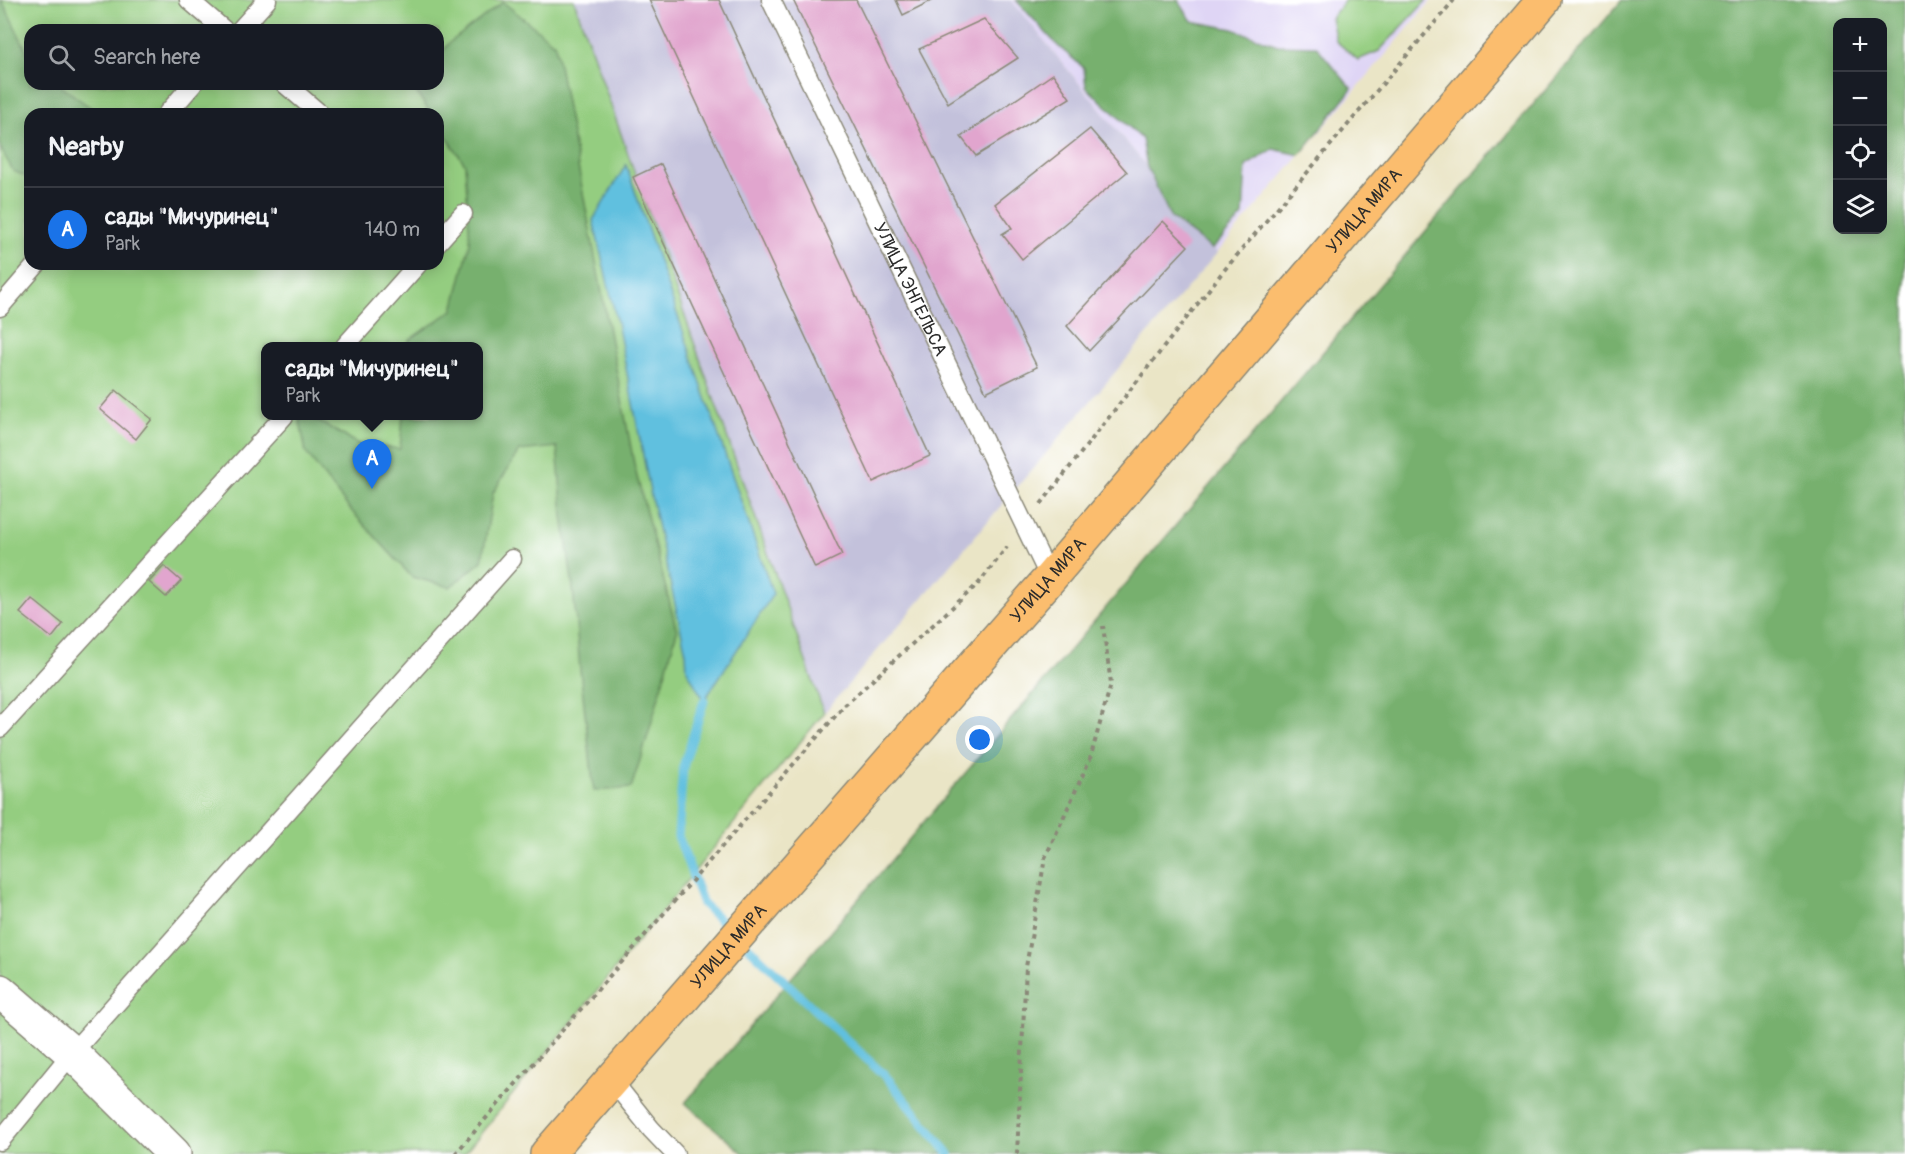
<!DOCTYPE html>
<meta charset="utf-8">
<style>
body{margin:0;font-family:Pangolin,sans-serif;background:#242831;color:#f1f3f6}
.controls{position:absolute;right:18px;top:18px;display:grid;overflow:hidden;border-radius:12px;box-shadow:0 3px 15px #0003}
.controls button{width:54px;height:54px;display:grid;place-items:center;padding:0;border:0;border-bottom:2px solid #363941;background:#171b24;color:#f1f3f6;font:30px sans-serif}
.you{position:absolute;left:980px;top:740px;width:21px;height:21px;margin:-15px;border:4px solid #fff;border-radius:50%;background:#1a73e8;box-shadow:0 0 0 9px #1a73e833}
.badge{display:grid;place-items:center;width:39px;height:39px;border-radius:50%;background:#1a73e8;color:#fff;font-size:20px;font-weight:700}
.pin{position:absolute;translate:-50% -50px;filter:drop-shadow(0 2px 3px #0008)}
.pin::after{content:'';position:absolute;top:32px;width:21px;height:18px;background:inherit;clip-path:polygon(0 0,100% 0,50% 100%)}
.popup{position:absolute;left:261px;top:342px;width:222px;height:78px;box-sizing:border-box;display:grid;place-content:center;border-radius:12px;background:#171b24;filter:drop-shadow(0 2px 4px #0005);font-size:20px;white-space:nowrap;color:#9ea1a6}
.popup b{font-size:22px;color:#f1f3f6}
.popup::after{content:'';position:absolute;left:50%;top:100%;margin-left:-12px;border:12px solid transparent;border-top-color:#171b24}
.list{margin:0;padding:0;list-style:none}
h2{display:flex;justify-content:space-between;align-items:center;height:78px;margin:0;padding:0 24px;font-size:26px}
h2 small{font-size:20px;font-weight:400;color:#9ea1a6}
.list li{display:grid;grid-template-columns:39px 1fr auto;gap:18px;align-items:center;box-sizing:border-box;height:84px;padding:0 24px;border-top:2px solid #363941}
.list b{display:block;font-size:22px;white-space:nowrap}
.list p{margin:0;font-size:20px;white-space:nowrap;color:#9ea1a6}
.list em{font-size:20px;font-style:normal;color:#9ea1a6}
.icon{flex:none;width:33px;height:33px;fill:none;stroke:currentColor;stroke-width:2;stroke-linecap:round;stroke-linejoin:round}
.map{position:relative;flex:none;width:1905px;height:1154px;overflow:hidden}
.search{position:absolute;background:#171b24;box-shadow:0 3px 15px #0003;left:24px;top:24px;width:420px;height:66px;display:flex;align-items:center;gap:15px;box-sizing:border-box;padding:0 21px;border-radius:18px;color:#9ea1a6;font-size:22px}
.panel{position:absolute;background:#171b24;box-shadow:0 3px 15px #0003;left:24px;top:108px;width:420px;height:162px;border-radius:18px}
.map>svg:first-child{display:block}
.built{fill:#dfd5f5}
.industrial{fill:#c3c1db}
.green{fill:#94cd80;stroke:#607c56;stroke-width:1.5;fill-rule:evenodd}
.forest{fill:#77b06e;stroke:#516e4c;stroke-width:1.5;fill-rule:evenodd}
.water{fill:#61c0df;stroke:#467685;stroke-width:1.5}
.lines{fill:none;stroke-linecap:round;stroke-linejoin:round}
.stream{stroke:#61c0df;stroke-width:9}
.building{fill:#e1a5ce}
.lane-casing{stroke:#8a8878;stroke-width:21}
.street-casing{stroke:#8a8878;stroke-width:36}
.primary-casing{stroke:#8a8878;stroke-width:36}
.path{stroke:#8a8878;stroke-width:4;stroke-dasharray:4.5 4.5;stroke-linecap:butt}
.lane{stroke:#fff;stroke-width:18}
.street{stroke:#fff;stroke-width:33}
.primary{stroke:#fbbd6e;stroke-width:33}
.labels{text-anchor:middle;stroke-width:4.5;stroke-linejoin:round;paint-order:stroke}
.street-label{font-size:18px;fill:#2b2b2b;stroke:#fff}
</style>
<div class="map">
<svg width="1905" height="1154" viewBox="0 0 1905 1154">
<rect width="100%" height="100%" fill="#fff"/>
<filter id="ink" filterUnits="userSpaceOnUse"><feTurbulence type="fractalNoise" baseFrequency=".0167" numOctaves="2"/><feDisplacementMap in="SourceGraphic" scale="12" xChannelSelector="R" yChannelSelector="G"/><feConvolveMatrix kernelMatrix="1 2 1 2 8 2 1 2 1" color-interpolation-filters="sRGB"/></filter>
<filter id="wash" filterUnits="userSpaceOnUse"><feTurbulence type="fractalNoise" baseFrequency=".008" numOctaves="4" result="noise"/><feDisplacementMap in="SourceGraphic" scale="24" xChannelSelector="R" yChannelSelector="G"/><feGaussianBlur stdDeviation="1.35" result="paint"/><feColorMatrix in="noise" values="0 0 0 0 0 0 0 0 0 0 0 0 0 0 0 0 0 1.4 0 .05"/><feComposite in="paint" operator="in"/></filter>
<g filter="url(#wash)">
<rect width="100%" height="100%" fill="#eae5c6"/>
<path class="built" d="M 1011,0 L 1432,0 L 1217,253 Z"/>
<path class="industrial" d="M 574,0 L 1011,0 L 1217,253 L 824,713 Z"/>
<path class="green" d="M 0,0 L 574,0 L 824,713 L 464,1154 L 0,1154 ZM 30,30 L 438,30 L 438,84 L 30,84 ZM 30,114 L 438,114 L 438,264 L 30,264 ZM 266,346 L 478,346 L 478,416 L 266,416 Z
M 1345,0 L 1427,0 L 1379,51 L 1358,60 L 1336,41 L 1331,18 Z"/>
<path class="forest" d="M 0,0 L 2,0 L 30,58 L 30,84 L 58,84 L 94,110 L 93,114 L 30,114 L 30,178 L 13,171 L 0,147 Z
M 1016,0 L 1178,0 L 1192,21 L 1233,29 L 1278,45 L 1316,46 L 1352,89 L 1300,155 L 1273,149 L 1246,166 L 1243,216 L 1212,249 L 1171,218 L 1147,167 L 1142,139 L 1086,87 L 1084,68 L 1058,46 Z
M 1622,0 L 1905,0 L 1905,1154 L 744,1154 L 685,1103 ZM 1882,22 L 1882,230 L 1838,230 L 1838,22 Z
M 503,2 L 555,44 L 635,469 L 677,631 L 648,735 L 631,788 L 594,791 L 580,669 L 573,588 L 563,516 L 557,447 L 519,451 L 493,493 L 482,561 L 450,587 L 412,577 L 348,507 L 306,453 L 299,416 L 310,416 L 358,444 L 400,449 L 403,416 L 478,416 L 478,346 L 408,346 L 409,340 L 453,310 L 470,243 L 465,164 L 438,124 L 438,114 L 431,114 L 415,90 L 419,84 L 438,84 L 438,58 L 449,43 Z"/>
<path class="water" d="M 626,165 L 773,594 L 704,701 L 687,670 L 686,653 L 652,501 L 617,322 L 593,220 Z"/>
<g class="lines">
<path class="stream" d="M 704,701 L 683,767 L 678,836 L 703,904 L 888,1079 L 949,1154"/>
</g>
<g id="blocks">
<path class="building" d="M 649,0 L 719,0 L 930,456 L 873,482 Z
M 793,0 L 856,0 L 1037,367 L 986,392 Z
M 896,0 L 933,0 L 903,15 Z
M 984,19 L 1018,58 L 948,103 L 919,49 Z
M 1053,74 L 1070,98 L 976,156 L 961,137 Z
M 1090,129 L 1127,172 L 1022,259 L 1002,234 L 1012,228 L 995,204 Z
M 661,164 L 842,555 L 815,568 L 633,177 Z
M 1163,221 L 1188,246 L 1089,351 L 1067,326 Z
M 116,390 L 152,419 L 136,439 L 100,409 Z
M 164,566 L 181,581 L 166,597 L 149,582 Z
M 32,599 L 63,624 L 52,638 L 20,613 Z"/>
</g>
</g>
<g filter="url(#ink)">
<use href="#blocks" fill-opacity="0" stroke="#8a8878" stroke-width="1.5"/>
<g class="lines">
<g class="lane-casing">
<g id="lane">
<path d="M 189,0 L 224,30"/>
<path id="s1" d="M 771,0 L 1050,578"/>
<path d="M 240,30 L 267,0"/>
<path d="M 285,84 L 319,113"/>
<path d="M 167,114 L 193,84"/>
<path d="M 438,242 L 463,214"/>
<path d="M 0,307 L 37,264"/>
<path d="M 345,346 L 418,264"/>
<path d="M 0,728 L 284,416"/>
<path d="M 612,1080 L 651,1129 L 675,1154"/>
<path d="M 0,1141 L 72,1053 L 512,559"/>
</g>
</g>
<g class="street-casing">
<path id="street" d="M 0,991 L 72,1053 L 174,1154"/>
</g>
<g class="primary-casing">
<g id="primary">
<path id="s2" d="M 547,1154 L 1050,578 L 1544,0"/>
</g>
</g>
<path class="path" d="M 1041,504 L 1221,274 L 1454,0
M 455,1154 L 844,706 L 979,583 L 1007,547
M 1017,1154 L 1026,967 L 1045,858 L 1090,759 L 1111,684 L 1103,626"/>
<use href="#lane" class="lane"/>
<use href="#street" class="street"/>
<use href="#primary" class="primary"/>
</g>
</g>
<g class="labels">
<g class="street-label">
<text dy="6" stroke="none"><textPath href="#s2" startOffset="1248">УЛИЦА МИРА</textPath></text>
<text dy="6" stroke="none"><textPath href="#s1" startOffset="321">УЛИЦА ЭНГЕЛЬСА</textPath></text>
<text dy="6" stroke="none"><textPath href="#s2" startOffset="762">УЛИЦА МИРА</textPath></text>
<text dy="6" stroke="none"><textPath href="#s2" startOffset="276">УЛИЦА МИРА</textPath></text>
</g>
</g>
</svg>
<div class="controls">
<button>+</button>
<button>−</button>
<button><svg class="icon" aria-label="locate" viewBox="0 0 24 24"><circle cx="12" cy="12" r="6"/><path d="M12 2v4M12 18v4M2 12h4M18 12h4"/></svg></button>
<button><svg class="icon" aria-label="layers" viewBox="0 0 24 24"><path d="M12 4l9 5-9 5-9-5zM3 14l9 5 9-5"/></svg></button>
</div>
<div class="you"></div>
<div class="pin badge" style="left:372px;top:489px">A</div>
<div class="popup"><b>сады &quot;Мичуринец&quot;</b>Park</div>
<div class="search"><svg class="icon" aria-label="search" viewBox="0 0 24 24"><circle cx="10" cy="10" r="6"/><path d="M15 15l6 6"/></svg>Search here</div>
<section class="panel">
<h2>Nearby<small></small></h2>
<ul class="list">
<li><span class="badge">A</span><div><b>сады &quot;Мичуринец&quot;</b><p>Park</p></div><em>140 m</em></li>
</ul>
</section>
</div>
